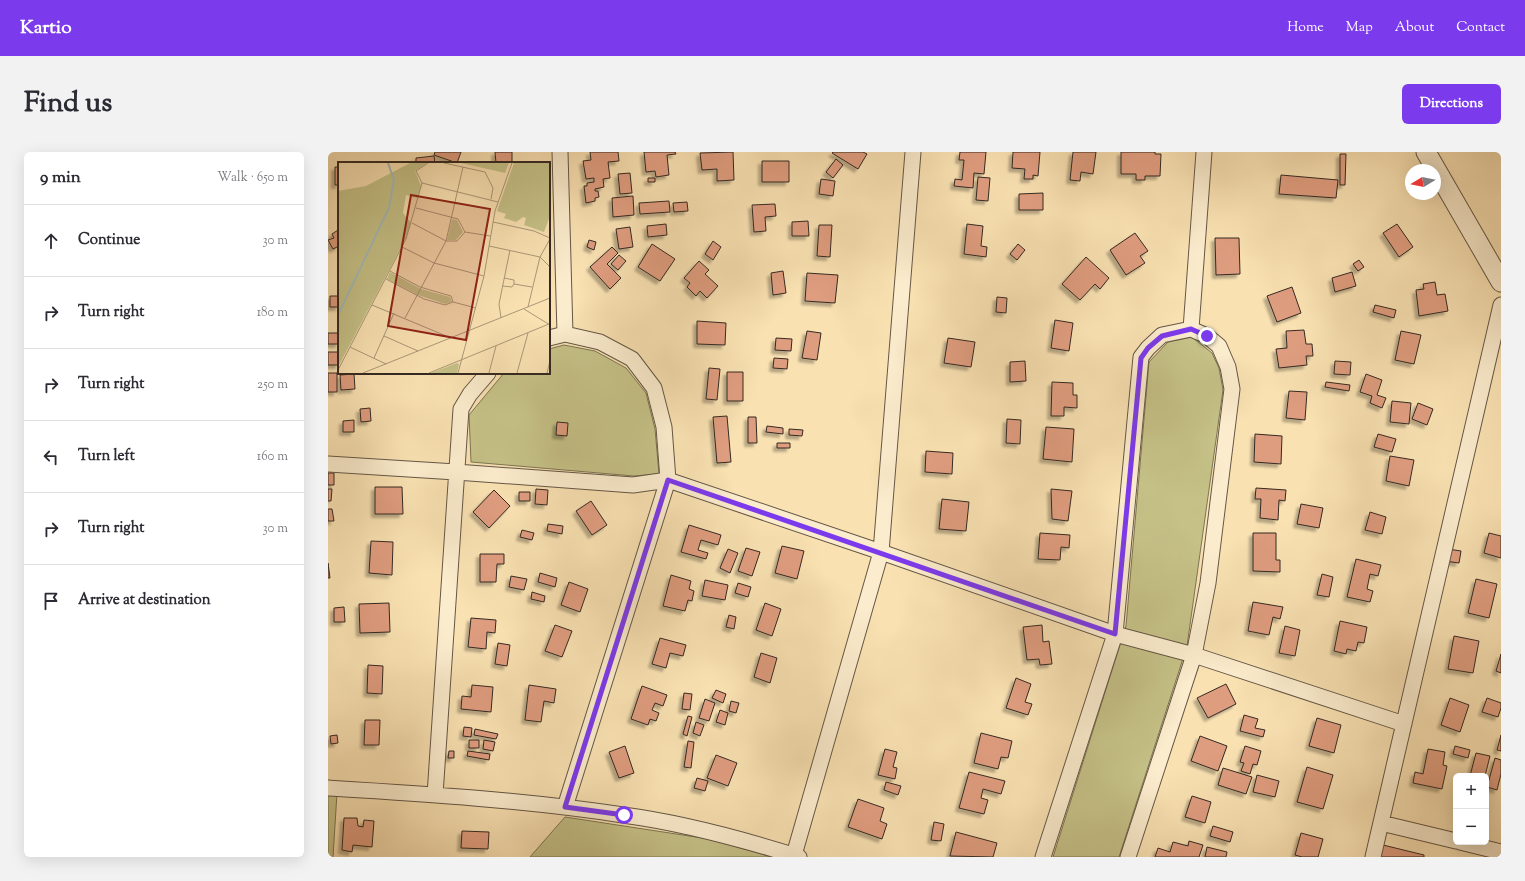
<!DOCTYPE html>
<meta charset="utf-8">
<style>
body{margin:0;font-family:"Sorts Mill Goudy",serif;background:#f2f2f3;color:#2b2b33}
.controls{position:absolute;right:12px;bottom:12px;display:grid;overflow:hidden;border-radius:6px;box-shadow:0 4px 16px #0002}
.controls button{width:36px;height:36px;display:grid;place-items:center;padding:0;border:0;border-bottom:1px solid #e1e1e2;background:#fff;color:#2b2b33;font:20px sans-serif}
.compass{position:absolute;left:1077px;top:12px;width:36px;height:36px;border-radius:50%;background:#fff;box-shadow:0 4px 16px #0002;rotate:260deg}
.stop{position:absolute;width:12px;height:12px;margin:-9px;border:3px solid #7c3aed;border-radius:50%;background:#fff}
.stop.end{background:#7c3aed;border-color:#fff;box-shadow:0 1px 4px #0008}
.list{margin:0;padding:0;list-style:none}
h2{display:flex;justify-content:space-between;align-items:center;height:52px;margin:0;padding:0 16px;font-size:17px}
h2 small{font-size:13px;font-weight:400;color:#7c7c81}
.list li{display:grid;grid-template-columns:26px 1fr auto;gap:12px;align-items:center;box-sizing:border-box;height:72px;padding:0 16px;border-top:1px solid #e1e1e2}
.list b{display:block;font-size:15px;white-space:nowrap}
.list em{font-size:13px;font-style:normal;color:#7c7c81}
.icon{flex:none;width:22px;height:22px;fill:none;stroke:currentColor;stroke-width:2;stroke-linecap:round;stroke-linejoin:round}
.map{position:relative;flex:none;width:1173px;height:705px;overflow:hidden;border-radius:6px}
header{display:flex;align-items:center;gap:24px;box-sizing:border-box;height:56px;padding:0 20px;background:#7c3aed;color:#fff}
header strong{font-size:19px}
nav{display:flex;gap:22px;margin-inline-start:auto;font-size:14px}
.intro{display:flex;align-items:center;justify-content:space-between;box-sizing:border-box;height:96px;padding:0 24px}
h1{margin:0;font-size:28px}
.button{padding:10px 18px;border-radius:6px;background:#7c3aed;color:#fff;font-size:14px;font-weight:700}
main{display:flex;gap:24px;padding:0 24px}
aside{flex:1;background:#fff;border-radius:6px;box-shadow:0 4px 16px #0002}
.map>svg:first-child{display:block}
.green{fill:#c5c187;stroke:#7c7554}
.building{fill:#df9d7f;stroke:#342922;filter:url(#shadow)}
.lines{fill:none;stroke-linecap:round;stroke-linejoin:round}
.minor-casing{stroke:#655746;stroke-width:17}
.tertiary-casing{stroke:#655746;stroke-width:21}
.minor{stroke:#fbeccd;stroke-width:15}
.tertiary{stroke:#fbeccd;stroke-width:19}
.route{stroke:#7c3aed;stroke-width:5}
.inset-river{fill:none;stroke:#a3bbb7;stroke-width:2}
.inset-road{fill:none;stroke:#aa9778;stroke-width:1}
.view{fill:#8f2418;fill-opacity:0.15;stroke:#8f2418;stroke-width:2}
.inset-edge{fill:none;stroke:#342922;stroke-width:2}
</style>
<header>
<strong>Kartio</strong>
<nav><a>Home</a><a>Map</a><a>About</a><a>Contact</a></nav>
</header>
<div class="intro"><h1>Find us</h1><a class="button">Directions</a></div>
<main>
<aside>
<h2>9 min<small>Walk · 650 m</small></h2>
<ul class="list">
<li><svg class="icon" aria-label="ahead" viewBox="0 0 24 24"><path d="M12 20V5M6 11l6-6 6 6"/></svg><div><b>Continue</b></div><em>30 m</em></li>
<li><svg class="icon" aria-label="right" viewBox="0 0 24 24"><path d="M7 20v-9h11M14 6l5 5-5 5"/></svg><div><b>Turn right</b></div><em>180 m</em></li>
<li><svg class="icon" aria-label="right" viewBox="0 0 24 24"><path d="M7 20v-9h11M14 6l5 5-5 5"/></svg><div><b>Turn right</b></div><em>250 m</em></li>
<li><svg class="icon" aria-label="left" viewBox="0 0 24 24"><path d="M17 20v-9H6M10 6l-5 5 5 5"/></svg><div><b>Turn left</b></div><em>160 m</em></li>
<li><svg class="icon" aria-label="right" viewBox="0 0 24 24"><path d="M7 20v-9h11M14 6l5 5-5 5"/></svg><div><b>Turn right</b></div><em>30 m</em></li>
<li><svg class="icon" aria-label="arrive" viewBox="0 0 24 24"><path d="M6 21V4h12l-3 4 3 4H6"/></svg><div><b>Arrive at destination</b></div></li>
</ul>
</aside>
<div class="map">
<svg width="1173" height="705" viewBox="0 0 1173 705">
<defs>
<filter id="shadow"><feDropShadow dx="-3.5" dy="3.5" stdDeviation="1" flood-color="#0004"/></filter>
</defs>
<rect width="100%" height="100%" fill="#f9e1b2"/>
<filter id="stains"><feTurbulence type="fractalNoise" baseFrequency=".005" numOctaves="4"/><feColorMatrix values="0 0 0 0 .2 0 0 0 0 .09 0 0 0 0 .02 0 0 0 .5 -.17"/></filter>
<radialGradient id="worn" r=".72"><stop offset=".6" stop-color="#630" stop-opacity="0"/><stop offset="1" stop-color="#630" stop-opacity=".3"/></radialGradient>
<path class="green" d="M 864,185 L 884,201 L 891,216 L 895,238 L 859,494 L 791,705 L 725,705 L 798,474 L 821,210 L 840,190 Z
M 236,193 L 267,199 L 298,216 L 318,241 L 327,277 L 331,322 L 306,324 L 143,310 L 141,263 L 176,221 L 221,221 L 221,197 Z
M 0,641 L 9,641 L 5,705 L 0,705 Z
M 237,665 L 381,687 L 444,705 L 202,705 Z"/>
<path class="building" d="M 107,0 L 133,0 L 129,11 L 106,3 Z
M 167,0 L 184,0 L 184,11 L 168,11 Z
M 262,0 L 290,0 L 291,9 L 280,10 L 282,26 L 275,27 L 276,35 L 267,37 L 267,39 L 270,39 L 271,45 L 267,46 L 267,49 L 258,51 L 256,34 L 259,34 L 259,31 L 266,30 L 266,26 L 258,27 L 255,9 L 263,8 Z
M 316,0 L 347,0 L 348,2 L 339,3 L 341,23 L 328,25 L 327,19 L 318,20 Z
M 405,0 L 406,28 L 389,29 L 389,17 L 374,18 L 372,1 Z
M 505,0 L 535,0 L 539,2 L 530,17 L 504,1 Z
M 632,0 L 658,0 L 656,22 L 646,21 L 645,36 L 626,34 L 627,27 L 634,28 L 636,8 L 631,8 Z
M 685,0 L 712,0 L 710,24 L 705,23 L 705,27 L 696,27 L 697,17 L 684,16 Z
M 745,0 L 768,0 L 765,22 L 753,20 L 752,29 L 742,28 Z
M 793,0 L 827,0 L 827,2 L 833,2 L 832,24 L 817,24 L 817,28 L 808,28 L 808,22 L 793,22 Z
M 1012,2 L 1018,2 L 1017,33 L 1012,33 Z
M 106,4 L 107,11 L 88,11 L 88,6 Z
M 508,7 L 515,13 L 505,26 L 498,20 Z
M 434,9 L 461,9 L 461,30 L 434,30 Z
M 7,15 L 11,15 L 11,33 L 7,33 Z
M 302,21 L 304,41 L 292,42 L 290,22 Z
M 953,23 L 1010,28 L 1008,46 L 951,42 Z
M 650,25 L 662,26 L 660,49 L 648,48 Z
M 320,26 L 327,26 L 327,30 L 320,30 Z
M 493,27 L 507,29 L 505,44 L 491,42 Z
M 715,41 L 715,58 L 691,58 L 691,42 Z
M 305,44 L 306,63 L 285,65 L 284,46 Z
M 341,49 L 342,60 L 312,62 L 311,51 Z
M 359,50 L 360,59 L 346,60 L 345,51 Z
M 447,52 L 448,64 L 437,65 L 438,79 L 426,80 L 424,53 Z
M 480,69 L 481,84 L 464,84 L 464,70 Z
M 338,72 L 339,83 L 320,85 L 319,74 Z
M 639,72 L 655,74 L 653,94 L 659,95 L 658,105 L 636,102 Z
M 1069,72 L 1085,95 L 1071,105 L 1055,81 Z
M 491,73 L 504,73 L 502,105 L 489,104 Z
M 302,75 L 305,95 L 291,97 L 288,77 Z
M 10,78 L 11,94 L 5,97 L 0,88 L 6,86 L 4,82 Z
M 807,81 L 820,99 L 812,104 L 817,111 L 798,123 L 782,98 Z
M 887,86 L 911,86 L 912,122 L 888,123 Z
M 261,88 L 268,90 L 266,98 L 259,95 Z
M 385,89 L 393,95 L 385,108 L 377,102 Z
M 324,92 L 347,107 L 332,129 L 310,115 Z
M 690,92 L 697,98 L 689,108 L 682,102 Z
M 284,95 L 290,101 L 279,112 L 293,126 L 282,137 L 262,115 Z
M 291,103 L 298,109 L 290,118 L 283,112 Z
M 758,105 L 781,126 L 772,137 L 767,132 L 752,148 L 734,132 Z
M 1031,108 L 1036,115 L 1030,119 L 1025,112 Z
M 371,109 L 381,118 L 377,122 L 390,134 L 379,146 L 372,139 L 368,144 L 359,135 L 362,131 L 356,126 Z
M 455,119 L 458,141 L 445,143 L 443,121 Z
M 1024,120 L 1028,134 L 1007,140 L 1004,126 Z
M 479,121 L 510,123 L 507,151 L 477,149 Z
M 1107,130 L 1109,143 L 1117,142 L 1120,159 L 1091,164 L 1088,138 L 1096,137 L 1095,132 Z
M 964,135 L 973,161 L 949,170 L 939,144 Z
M 2,144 L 11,144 L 11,155 L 2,155 Z
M 669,145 L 679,146 L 678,161 L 668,160 Z
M 1047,153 L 1068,158 L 1066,166 L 1045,160 Z
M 727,168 L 745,171 L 741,199 L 723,196 Z
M 369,169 L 398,171 L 397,193 L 369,192 Z
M 976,178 L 978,192 L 984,192 L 985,204 L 978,204 L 979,213 L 951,216 L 948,197 L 959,196 L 958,179 Z
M 479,179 L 493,181 L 489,208 L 474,206 Z
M 1073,179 L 1093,183 L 1086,212 L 1067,208 Z
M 0,181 L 11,181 L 11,192 L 0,192 Z
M 448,186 L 464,187 L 463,199 L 447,198 Z
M 620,186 L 647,190 L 643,215 L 616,211 Z
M 0,200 L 11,200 L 11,213 L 0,213 Z
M 446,206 L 460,207 L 459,217 L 445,216 Z
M 697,209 L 698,229 L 682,230 L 682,210 Z
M 1007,209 L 1023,210 L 1022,223 L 1006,222 Z
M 381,216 L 392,217 L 389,248 L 378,247 Z
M 399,220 L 415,220 L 415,249 L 399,249 Z
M 0,221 L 9,221 L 9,240 L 0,240 Z
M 26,222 L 27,237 L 13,238 L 12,223 Z
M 1038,222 L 1054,228 L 1049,243 L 1058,246 L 1054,256 L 1042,251 L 1044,244 L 1032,240 Z
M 724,230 L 745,231 L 745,243 L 749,243 L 749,256 L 736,255 L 736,264 L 723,264 Z
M 998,230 L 1022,233 L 1021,239 L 997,235 Z
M 961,239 L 979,240 L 977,268 L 958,266 Z
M 1064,249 L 1083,251 L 1081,272 L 1062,270 Z
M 1090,251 L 1105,257 L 1099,273 L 1084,267 Z
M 42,256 L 43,269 L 33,270 L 32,257 Z
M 399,264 L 403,310 L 389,311 L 385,265 Z
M 420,265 L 428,265 L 429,291 L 420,291 Z
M 679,267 L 693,268 L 692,292 L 678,291 Z
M 26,268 L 26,280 L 15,280 L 15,269 Z
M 229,270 L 240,271 L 239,284 L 228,283 Z
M 439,274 L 455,276 L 455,282 L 438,280 Z
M 718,275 L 746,277 L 744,310 L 715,307 Z
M 461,277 L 475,278 L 474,284 L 461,283 Z
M 927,282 L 954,284 L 953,312 L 926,310 Z
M 1050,282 L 1068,287 L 1064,300 L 1046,295 Z
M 449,291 L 462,291 L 462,296 L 449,296 Z
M 598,299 L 625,301 L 624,322 L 597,320 Z
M 1062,304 L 1086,308 L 1081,334 L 1058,329 Z
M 0,321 L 6,321 L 6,333 L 0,333 Z
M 47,335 L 74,335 L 75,362 L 47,362 Z
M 928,336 L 958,338 L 957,349 L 951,348 L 950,368 L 932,366 L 933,347 L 927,347 Z
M 0,337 L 4,337 L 3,349 L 0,349 Z
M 208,337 L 220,338 L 219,353 L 207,352 Z
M 723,337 L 744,339 L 740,369 L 724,367 Z
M 166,338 L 182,354 L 161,376 L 145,360 Z
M 191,340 L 202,340 L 202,349 L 191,349 Z
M 614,347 L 641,350 L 638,379 L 611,377 Z
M 263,349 L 279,373 L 264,383 L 248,359 Z
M 973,352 L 995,356 L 991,376 L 969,372 Z
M 0,357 L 4,357 L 6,369 L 0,369 Z
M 1042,360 L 1058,365 L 1054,382 L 1037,378 Z
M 220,372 L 235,374 L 234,382 L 219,379 Z
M 361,373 L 393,383 L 390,393 L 373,388 L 370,398 L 380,401 L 378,407 L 353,400 Z
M 194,378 L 206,381 L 204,388 L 192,385 Z
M 712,381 L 742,383 L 741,396 L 733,395 L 732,408 L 710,407 Z
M 925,381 L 948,381 L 948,408 L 952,408 L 952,420 L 925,419 Z
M 1161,381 L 1173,384 L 1173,406 L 1156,401 Z
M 43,389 L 65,390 L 64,423 L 41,421 Z
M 454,394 L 476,399 L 469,427 L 447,421 Z
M 418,396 L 432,400 L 424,424 L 410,419 Z
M 400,397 L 410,401 L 402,421 L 392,416 Z
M 1120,397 L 1133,399 L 1131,411 L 1117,409 Z
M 152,402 L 176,402 L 176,412 L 169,412 L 168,430 L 152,430 Z
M 1028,407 L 1053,413 L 1050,424 L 1042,422 L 1039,437 L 1045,439 L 1042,450 L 1019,445 Z
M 0,411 L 2,426 L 0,426 Z
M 212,421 L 229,426 L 227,435 L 210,430 Z
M 994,422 L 1005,425 L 1001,445 L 989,443 Z
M 343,423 L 363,429 L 361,437 L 366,439 L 364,449 L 360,448 L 357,459 L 335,454 Z
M 183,424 L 199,427 L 196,438 L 181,435 Z
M 1148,427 L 1169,432 L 1161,466 L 1140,461 Z
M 377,428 L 400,433 L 397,448 L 374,444 Z
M 241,430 L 260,437 L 252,460 L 233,453 Z
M 410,431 L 423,435 L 420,445 L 407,441 Z
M 204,440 L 217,444 L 216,450 L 203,447 Z
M 925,450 L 955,455 L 952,467 L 945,465 L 941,483 L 920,479 Z
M 61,451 L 62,480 L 32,481 L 31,452 Z
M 437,451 L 453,457 L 444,484 L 428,478 Z
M 16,455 L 17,470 L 6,470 L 6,456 Z
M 401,463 L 408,465 L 406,477 L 398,475 Z
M 143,466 L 168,468 L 167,481 L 159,480 L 158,497 L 140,495 Z
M 1012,469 L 1039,475 L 1036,491 L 1030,490 L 1028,499 L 1019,497 L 1018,502 L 1006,499 Z
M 227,473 L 244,479 L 234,505 L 217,499 Z
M 714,473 L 715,490 L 721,489 L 724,512 L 712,513 L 711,507 L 699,508 L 695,475 Z
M 957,474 L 972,478 L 967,504 L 951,501 Z
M 1126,484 L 1151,489 L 1145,521 L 1120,517 Z
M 332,486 L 358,493 L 355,504 L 342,501 L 338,516 L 324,512 Z
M 170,491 L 182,493 L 179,514 L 167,512 Z
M 433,501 L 449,506 L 442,531 L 426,525 Z
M 1173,502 L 1173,521 L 1168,519 Z
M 40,513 L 55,514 L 54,542 L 39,541 Z
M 688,526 L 703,532 L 697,550 L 704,552 L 700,563 L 678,556 Z
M 898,532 L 908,552 L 880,566 L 869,546 Z
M 144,533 L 165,535 L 163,560 L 133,557 L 134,544 L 143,545 Z
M 201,533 L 228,537 L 226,551 L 216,549 L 213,570 L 197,568 Z
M 314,534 L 339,543 L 335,554 L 327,551 L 324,558 L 331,561 L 328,569 L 322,567 L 320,573 L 303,567 Z
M 388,538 L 398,542 L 395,551 L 384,546 Z
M 356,541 L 364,542 L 362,558 L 354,557 Z
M 1122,546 L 1141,553 L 1132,580 L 1113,573 Z
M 1159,546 L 1173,551 L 1173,556 L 1170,565 L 1154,560 Z
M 377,547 L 387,551 L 381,569 L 371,566 Z
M 403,549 L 411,551 L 408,561 L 401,559 Z
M 392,558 L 400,561 L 397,573 L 388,570 Z
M 916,563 L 930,567 L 927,576 L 937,578 L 935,585 L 912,579 Z
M 360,564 L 364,565 L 359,584 L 355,582 Z
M 989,566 L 1013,573 L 1006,601 L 981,594 Z
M 37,568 L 52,568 L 51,593 L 36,593 Z
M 368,570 L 376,573 L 372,584 L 365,581 Z
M 136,575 L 144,576 L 143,585 L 135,584 Z
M 147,577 L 170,582 L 168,587 L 146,583 Z
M 653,581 L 684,589 L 680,606 L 673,605 L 670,617 L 646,611 Z
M 9,583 L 10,591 L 3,592 L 2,584 Z
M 1173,583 L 1173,599 L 1169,598 Z
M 872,584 L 899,594 L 890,619 L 863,609 Z
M 141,588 L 151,588 L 151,596 L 141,596 Z
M 156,588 L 167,590 L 165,599 L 155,597 Z
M 360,589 L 366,590 L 363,616 L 356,615 Z
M 297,594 L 306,621 L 291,626 L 281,600 Z
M 917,594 L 933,599 L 929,613 L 925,612 L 922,622 L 913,619 L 916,611 L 912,610 Z
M 1127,594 L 1142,598 L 1140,606 L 1125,602 Z
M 557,597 L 569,600 L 565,615 L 569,616 L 567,627 L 550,623 Z
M 1100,597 L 1117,600 L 1115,613 L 1119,614 L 1114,637 L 1085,631 L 1087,620 L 1095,622 Z
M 121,599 L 126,599 L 126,606 L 120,606 Z
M 140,599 L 162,602 L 161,608 L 139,604 Z
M 1148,601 L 1162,604 L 1157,624 L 1142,624 Z
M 388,603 L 409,611 L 400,634 L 379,626 Z
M 1167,606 L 1173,608 L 1173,622 L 1169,638 L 1159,635 Z
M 979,615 L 1005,623 L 995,657 L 969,650 Z
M 895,616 L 924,625 L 918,642 L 890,633 Z
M 641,620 L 677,629 L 673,642 L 655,637 L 653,646 L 660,648 L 656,662 L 631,656 Z
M 929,623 L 951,629 L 947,645 L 925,640 Z
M 369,626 L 380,629 L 377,639 L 366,636 Z
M 558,630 L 573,634 L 570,643 L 556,638 Z
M 864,644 L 883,650 L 877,671 L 857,665 Z
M 530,647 L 556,656 L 552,669 L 559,672 L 554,687 L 520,675 Z
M 16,666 L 29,666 L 30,674 L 35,675 L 36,668 L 46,669 L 44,695 L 25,693 L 24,700 L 14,698 Z
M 606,670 L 616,672 L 613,689 L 603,688 Z
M 885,674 L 905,680 L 902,690 L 882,684 Z
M 134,679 L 161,680 L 160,697 L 133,696 Z
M 628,680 L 669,691 L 665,705 L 622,704 Z
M 973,681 L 995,687 L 990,705 L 974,705 L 967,703 Z
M 861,689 L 875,693 L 871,705 L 827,705 L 830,696 L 842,700 L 845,690 L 860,694 Z
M 1055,693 L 1096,703 L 1096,705 L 1052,705 Z
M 879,695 L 899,700 L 898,705 L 877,705 Z"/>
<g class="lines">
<g class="minor-casing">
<path id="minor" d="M 232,0 L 237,182
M 863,177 L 876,0
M 221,186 L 237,182 L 272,190 L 304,207 L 326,236 L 336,275 L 340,328 L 237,655
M 0,312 L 128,320 L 305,333 L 340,328 L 553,400 L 787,482 L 866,503 L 1076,572
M 0,636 C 98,642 197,648 295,663 C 355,671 414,687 471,705
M 107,643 L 133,257 L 142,242 L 160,221
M 1053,671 L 1128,689
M 1132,690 L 1173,700
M 466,703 L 553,400 L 585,0
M 715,705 L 787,482 L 813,205 L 820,196 L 834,183 L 863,177 L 879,184 L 891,194 L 900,215 L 904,237 L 880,431 L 866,503 L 800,705
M 1045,705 L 1173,153"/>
</g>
<g class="tertiary-casing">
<path id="tertiary" d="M 1098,0 L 1173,130"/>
</g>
<use href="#minor" class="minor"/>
<use href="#tertiary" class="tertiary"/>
</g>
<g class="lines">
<path class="route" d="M 296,663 L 237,655 L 340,328 L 787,482 L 813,206 L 820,196 L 834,184 L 863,177 L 879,184"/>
</g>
<g transform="translate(10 10)">
<rect width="212" height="212" fill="#f9e1b2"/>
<path d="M 72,1 L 89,1 L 77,9 L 83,24 L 80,36 L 68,33 L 65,51 L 73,61 L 68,76 L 0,205 L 0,29 L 28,24 ZM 123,1 L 171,1 L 167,11 ZM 176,1 L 212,1 L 212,54 L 206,70 L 186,63 L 188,56 L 185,55 L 178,60 L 166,56 L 168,52 L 159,49 ZM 114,57 L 119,58 L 125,70 L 118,78 L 109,78 ZM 52,110 L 83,127 L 112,135 L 114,140 L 107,142 L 80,133 L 49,117 ZM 119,201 L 121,202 L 119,211 L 93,211 Z" fill="#c5c187"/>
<path class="inset-river" d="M 0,153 L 51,46 L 56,18 L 50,1"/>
<path class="inset-road" d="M 106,1 L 147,10 L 155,26 L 153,37M 84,21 L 160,40M 155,60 L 196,69 L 212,76M 74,61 L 108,79 L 119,79 L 127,70 L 120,57 L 78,46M 127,70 L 152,74M 151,84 L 202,95 L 212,105M 64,85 L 96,101 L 146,114M 48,117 L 86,137 L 107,143 L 115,140 L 113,134 L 82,125 L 52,109M 176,122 L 194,125M 164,124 L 174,125 L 176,122 L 176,118 L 166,116M 115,140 L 138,146M 34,143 L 113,176M 190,145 L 202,95 L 212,77M 186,147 L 212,163M 67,156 L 108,79 L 125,5M 163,156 L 161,142 L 172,88M 46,174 L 80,189M 12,185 L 48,202M 36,196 L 56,151M 0,208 L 68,77 L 84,21 L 78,9 L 90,1M 25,211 L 212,136M 91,211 L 211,162M 120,211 L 146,114 L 157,49 L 174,1M 151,211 L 158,184M 179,211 L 190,171M 209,211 L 212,199"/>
<path class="view" d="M 73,33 L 152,47 L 128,178 L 50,164 Z"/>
<rect width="212" height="212" class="inset-edge"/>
</g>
<rect width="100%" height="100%" filter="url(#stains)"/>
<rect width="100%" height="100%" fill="url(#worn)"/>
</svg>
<div class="controls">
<button>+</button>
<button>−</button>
</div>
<svg class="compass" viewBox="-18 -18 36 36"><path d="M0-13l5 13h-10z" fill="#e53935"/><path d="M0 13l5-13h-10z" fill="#7c7c81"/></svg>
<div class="stop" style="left:296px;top:663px"></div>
<div class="stop end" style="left:879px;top:184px"></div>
</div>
</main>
